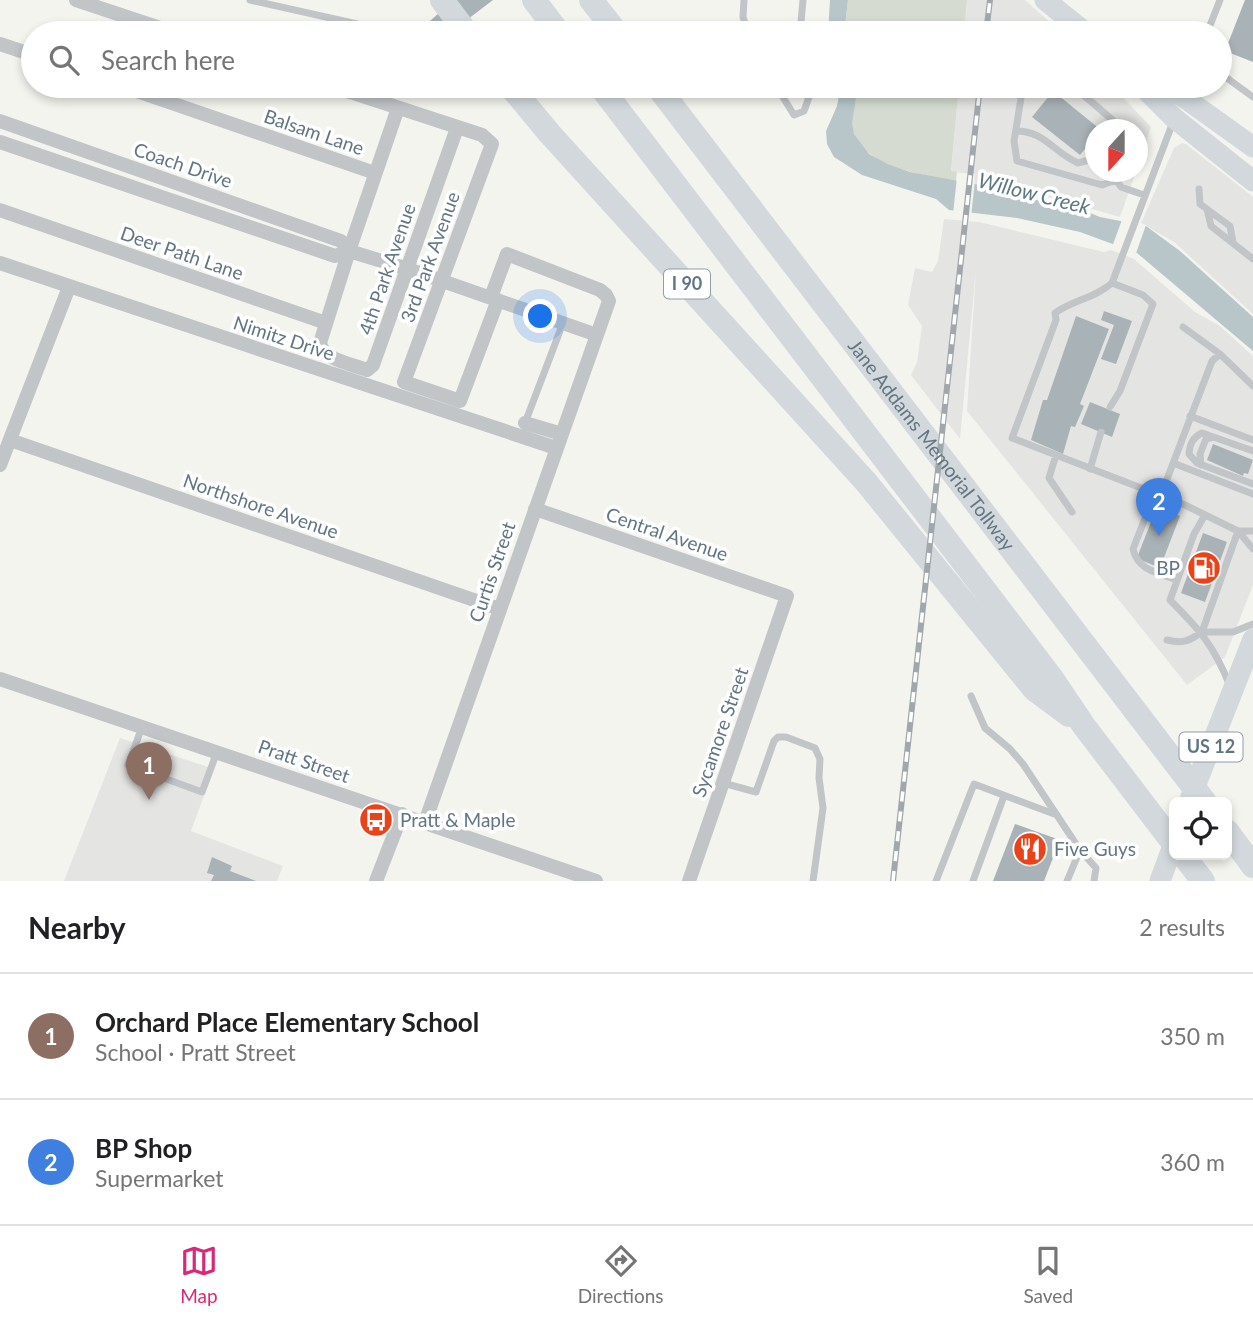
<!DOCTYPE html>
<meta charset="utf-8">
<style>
body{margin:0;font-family:Lato,sans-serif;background:#f6f6f6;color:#202124}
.controls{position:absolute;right:21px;bottom:21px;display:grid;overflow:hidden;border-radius:10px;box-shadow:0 4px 10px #0003}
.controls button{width:63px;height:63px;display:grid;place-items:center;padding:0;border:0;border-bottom:2px solid #e0e0e0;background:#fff;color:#202124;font:35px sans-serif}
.compass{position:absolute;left:1085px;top:119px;width:63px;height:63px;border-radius:50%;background:#fff;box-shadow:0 4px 10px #0003;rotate:201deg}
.you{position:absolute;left:541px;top:317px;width:24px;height:24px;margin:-18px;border:5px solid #fff;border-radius:50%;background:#1a73e8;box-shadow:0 0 0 10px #1a73e833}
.badge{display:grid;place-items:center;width:46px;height:46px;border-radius:50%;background:#db2777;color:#fff;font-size:23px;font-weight:700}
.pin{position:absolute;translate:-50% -58px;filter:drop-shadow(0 2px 4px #0008)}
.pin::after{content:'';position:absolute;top:37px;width:24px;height:21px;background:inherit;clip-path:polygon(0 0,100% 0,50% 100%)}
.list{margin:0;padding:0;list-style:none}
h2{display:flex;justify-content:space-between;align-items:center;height:91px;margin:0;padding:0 28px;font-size:30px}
h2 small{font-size:23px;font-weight:400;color:#757577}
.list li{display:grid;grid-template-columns:46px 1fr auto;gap:21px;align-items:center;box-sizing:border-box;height:126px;padding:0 28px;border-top:2px solid #e0e0e0}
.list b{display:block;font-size:26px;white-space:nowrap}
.list p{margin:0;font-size:23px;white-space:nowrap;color:#757577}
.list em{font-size:23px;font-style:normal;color:#757577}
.icon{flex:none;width:38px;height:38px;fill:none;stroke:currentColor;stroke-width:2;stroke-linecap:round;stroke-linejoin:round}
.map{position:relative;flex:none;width:1253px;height:881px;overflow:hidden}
.search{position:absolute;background:#fff;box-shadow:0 4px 10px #0003;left:21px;right:21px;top:21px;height:77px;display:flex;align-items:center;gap:18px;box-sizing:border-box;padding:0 24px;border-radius:38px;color:#757577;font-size:26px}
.sheet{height:343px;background:#fff}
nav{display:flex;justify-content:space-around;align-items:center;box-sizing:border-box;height:98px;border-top:2px solid #e0e0e0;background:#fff;font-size:19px;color:#757577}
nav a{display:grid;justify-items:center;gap:4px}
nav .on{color:#db2777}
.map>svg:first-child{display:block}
.built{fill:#e4e5e3}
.green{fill:#d5dbd0}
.water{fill:#b8c6ca}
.pier{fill:#f4f4ef}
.building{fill:#a9b2b6}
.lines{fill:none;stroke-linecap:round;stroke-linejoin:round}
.service{stroke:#c1c5c8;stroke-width:7}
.minor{stroke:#c1c5c8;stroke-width:14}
.primary{stroke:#d2d8dc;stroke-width:21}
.motorway{stroke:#d2d8dc;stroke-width:24}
.rail-casing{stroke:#a1a8ad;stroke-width:6}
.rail{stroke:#fff;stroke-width:3.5;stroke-dasharray:10;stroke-linecap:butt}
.labels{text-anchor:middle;stroke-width:7;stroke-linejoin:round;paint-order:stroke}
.shield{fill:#fff;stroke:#909ea8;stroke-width:2}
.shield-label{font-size:18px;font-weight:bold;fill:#617582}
.street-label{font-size:19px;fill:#617582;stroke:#fff}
.poi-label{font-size:19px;fill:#617582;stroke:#fff;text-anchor:start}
.water-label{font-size:21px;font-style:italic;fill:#5d7880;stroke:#fff}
</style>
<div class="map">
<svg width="1253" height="881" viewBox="0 0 1253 881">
<rect width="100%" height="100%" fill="#f4f4ef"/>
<path class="built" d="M 967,0 L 1025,0 L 1062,33 L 964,33 Z
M 959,86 L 1112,86 L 1151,127 L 1138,167 L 1138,130 L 1096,130 L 1096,172 L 1136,172 L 1120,217 L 985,179 L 983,186 L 974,184 L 975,174 L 951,172 Z
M 1182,143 L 1186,144 L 1253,197 L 1253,314 L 1174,242 L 1141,223 L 1174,148 Z
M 944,219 L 979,222 L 1104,252 L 1111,250 L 1134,259 L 1195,312 L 1220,326 L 1253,356 L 1253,585 L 1225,657 L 1187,685 L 967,411 L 976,270 L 960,439 L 911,375 L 917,362 L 922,326 L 908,305 L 915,268 L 932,272 L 938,261 Z
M 120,738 L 214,769 L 191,831 L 283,866 L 277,881 L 64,881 Z"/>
<path class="green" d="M 848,0 L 967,0 L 964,33 L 847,33 L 845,26 Z
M 858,86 L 959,86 L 951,171 L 957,172 L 956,181 C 925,176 854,165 852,124 C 851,111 858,99 858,86 Z"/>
<path class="water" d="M 830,0 L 848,0 L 845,26 L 847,33 L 828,33 Z
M 841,86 L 858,86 L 852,123 L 854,134 L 869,154 L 888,164 L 910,172 L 980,185 L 1000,192 L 1083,210 L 1100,217 L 1146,226 L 1180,251 L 1253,317 L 1253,351 L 1137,253 L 1080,232 L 1017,218 L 949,210 L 936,199 L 862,175 L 834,157 L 827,144 L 826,131 L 837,106 Z"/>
<path class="pier" d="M 957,177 L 975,180 L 971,217 L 953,214 Z
M 1123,217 L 1146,225 L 1135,256 L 1112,247 Z"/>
<path class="building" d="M 453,0 L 493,0 L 451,32 L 446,24 L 434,33 L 397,33 L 410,23 L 418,32 Z
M 1245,0 L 1253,0 L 1253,62 L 1225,51 Z
M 1053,91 L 1101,130 L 1096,130 L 1096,136 L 1080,155 L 1032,117 Z
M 1104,311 L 1132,321 L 1116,364 L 1101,359 L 1114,325 L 1101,320 Z
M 1076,316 L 1109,329 L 1080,404 L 1084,406 L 1075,427 L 1071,426 L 1063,454 L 1031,440 L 1043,400 L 1047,400 Z
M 1090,402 L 1120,414 L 1112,437 L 1081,424 Z
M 1213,444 L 1253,460 L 1248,474 L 1244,473 L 1243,476 L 1207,460 Z
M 1157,507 L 1180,516 L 1160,568 L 1141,560 L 1138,555 Z
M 1203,533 L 1227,542 L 1205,602 L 1181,593 Z
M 1015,824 L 1060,840 L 1044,881 L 993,881 Z
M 212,857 L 232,866 L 230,871 L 256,881 L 211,881 L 214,875 L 207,873 Z"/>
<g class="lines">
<path class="service" d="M 250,0 L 375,28 L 379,33
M 744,0 L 743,17 L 748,33
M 800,33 L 803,0
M 1207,33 L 1220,0
M 1220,73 L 1253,97
M 776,86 L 794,115 L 804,111 L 813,86
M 1023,86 L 1014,141 L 1017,161 L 1102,185 L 1116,180
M 1073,86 L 1124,130
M 1173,122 L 1112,283 C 1095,298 1073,300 1055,313 L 1056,320 L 1012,438 L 1185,505 L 1238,531 L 1253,531
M 1016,131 C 1045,131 1053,152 1078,163 L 1089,160 L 1096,151
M 1118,172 L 1116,180 L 1121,187 L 1144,195
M 1199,189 L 1200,204 L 1207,209 L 1211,226 L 1253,259
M 1208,210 L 1230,226 L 1233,242
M 1183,327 L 1220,354 L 1253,386
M 1110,407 L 1120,391 L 1153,304 L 1143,295 L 1112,283
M 1190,416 L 1253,440
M 525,423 L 563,323
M 1253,451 L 1202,433 C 1192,438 1190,444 1189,454 L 1197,463 L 1253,484
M 1056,455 L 1049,478 L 1072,512
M 1173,463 L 1253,494
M 1201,465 L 1200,454 L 1206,439 L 1214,437
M 1090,469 L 1101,432
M 1155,493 L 1133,549 C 1138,571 1159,573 1177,580
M 1161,495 L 1212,361 L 1220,354
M 1205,515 L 1194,534 L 1170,600 C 1200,630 1214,646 1230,686
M 1238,531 L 1253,549
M 1202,632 L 1233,632 L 1253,624
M 1167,640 C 1183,644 1189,641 1202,632 L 1238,531
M 971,696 L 985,728 L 1010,749 L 1023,764 L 1080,850 L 1096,868 L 1094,881
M 142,727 L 128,765 L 202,792 L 217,752
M 723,783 L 756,792 L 774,741 L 778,737 L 786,737 L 815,748 L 820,759 L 819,778 L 823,808 L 813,881
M 936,881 L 974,784 L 1057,815
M 973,881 L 1004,796
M 1067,881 L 1080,850"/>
<path class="minor" d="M 76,0 L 175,33
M 0,44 L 33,55
M 122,86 L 375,173
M 332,86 L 482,135 L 492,144 L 404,382 L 460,401 L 498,300
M 398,108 L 349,251 L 320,343 C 323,360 352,364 367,370 L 373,365 L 457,128
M 0,121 L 341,241 L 349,251 L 408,269 L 597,335
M 0,142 L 335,256 L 349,251
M 0,210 L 326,323
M 0,263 L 556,448
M 525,423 L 562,434
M 10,440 L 500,609
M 0,465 L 69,287
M 535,509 L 787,596 L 689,881
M 0,679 L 596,881
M 425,822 L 609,301 L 606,295 L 600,290 L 507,254 L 491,297
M 376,881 L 402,814"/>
<path class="primary" d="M 1045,0 L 1086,33
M 1142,86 L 1174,118 L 1253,181
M 1168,86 L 1253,147
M 1189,802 L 1253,639
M 1160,881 L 1174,843"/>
<g class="motorway">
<path d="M 442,0 L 467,33"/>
<path d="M 534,0 L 559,33"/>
<path d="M 591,0 L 617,33"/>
<path d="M 510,86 L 550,134 L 866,482 L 1034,689 L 1069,715"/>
<path d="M 600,86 L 1051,677 L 1084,726 L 1174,844"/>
<path id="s1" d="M 657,86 L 1205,802"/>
<path d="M 1227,831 L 1253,866"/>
<path d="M 1183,855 L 1203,881"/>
</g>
<g class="rail-casing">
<path id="rail" d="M 986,33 L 990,0
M 893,881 L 980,86"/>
</g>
<use href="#rail" class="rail"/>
</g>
<defs>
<g id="fuel-disc" transform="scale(1.75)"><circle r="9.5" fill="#ea4219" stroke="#fff"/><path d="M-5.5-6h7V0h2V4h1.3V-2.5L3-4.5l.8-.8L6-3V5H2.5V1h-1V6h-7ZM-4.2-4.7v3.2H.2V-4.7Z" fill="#fff"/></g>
<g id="bus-disc" transform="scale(1.75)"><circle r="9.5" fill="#ea4219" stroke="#fff"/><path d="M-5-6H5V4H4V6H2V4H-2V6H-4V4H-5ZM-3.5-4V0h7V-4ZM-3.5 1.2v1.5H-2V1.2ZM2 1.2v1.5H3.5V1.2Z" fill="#fff"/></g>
<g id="restaurant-disc" transform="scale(1.75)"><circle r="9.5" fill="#ea4219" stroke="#fff"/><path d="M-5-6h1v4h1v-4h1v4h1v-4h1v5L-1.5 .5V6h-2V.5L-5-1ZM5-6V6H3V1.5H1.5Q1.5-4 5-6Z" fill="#fff"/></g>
</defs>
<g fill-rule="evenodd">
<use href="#fuel-disc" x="1204" y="568"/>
<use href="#bus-disc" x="376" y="820"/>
<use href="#restaurant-disc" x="1030" y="849"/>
</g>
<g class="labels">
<g class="shield">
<rect x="664" y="269.5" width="46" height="29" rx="5"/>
<rect x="1179.5" y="732.5" width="63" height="29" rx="5"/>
</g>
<g class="shield-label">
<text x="687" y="290">I 90</text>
<text x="1211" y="753">US 12</text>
</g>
<g class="street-label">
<text transform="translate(314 132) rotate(19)" y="7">Balsam Lane</text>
<text transform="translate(183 165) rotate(19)" y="7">Coach Drive</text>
<text transform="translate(182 253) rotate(19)" y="7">Deer Path Lane</text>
<text transform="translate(430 257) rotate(-70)" y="7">3rd Park Avenue</text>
<text transform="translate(387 269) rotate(-71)" y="7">4th Park Avenue</text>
<text transform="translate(284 338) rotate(18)" y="7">Nimitz Drive</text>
<text dy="7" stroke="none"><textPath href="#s1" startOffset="452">Jane Addams Memorial Tollway</textPath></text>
<text transform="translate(261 506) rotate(19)" y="7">Northshore Avenue</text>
<text transform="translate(667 534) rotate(19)" y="7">Central Avenue</text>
<text transform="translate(492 572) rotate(-71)" y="7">Curtis Street</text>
<text transform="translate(720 732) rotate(-71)" y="7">Sycamore Street</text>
<text transform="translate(304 761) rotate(19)" y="7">Pratt Street</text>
</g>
<g class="poi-label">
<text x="1180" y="575" text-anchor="end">BP</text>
<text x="400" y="827">Pratt &amp; Maple</text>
<text x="1054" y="856">Five Guys</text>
</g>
<g class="water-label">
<text transform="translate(1034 194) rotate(14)" y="7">Willow Creek</text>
</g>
</g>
</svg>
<div class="controls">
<button><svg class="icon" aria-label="locate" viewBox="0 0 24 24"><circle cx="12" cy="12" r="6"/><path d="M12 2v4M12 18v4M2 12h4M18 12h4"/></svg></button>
</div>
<svg class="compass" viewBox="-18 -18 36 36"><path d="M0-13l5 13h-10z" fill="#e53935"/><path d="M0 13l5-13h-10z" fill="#757577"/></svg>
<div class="you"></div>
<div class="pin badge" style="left:149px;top:800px;background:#8d6e63">1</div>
<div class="pin badge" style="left:1159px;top:536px;background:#3f7fe0">2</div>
<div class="search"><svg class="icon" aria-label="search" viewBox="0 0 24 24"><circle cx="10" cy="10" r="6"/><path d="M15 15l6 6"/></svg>Search here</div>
</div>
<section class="sheet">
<h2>Nearby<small>2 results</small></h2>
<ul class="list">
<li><span class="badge" style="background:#8d6e63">1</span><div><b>Orchard Place Elementary School</b><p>School · Pratt Street</p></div><em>350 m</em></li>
<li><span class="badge" style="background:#3f7fe0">2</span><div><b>BP Shop</b><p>Supermarket</p></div><em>360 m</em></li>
</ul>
</section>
<nav>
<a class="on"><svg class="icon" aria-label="map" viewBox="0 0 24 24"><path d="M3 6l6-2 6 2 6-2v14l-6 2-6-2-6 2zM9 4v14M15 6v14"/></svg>Map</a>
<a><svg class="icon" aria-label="directions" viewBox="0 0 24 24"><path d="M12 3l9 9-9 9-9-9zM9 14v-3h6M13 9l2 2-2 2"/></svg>Directions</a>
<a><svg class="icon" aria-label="saved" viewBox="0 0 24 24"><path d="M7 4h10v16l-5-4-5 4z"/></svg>Saved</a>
</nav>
